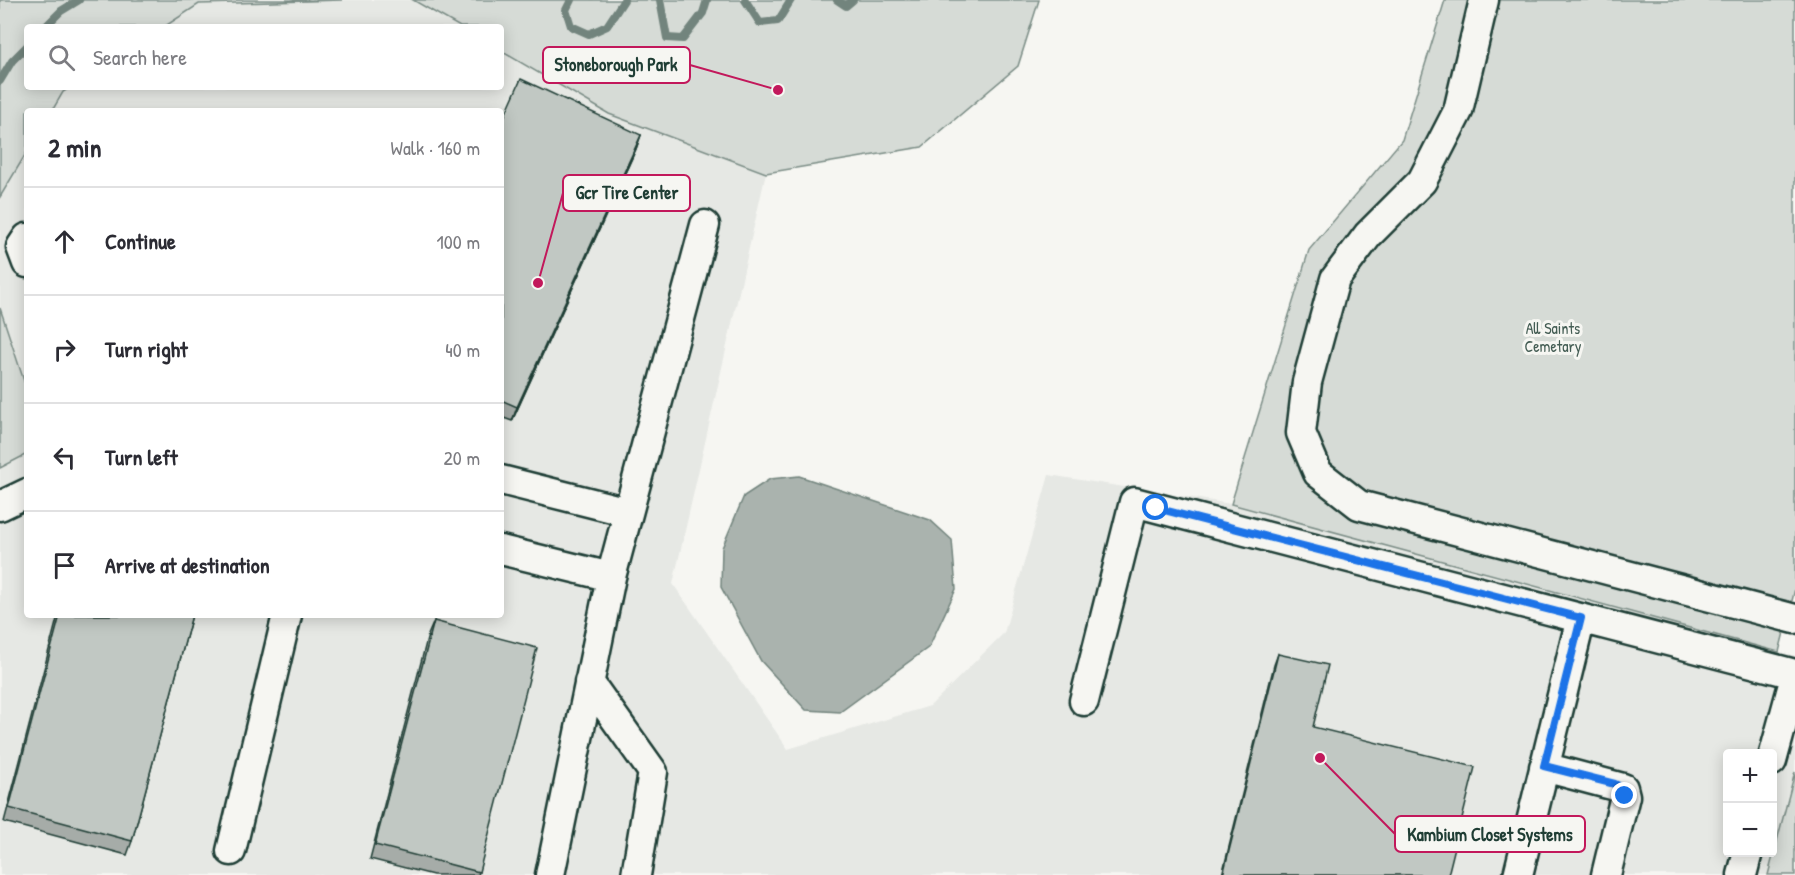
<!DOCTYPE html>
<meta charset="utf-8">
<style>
body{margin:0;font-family:"Patrick Hand",sans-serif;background:#f7f7f7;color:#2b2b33}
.controls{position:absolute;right:18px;bottom:18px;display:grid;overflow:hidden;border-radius:6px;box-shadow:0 3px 15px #0003}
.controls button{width:54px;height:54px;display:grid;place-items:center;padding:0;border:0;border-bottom:2px solid #e1e1e2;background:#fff;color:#2b2b33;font:30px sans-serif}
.stop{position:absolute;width:18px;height:18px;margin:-14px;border:4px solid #1a73e8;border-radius:50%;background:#fff}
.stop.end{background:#1a73e8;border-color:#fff;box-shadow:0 2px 6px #0008}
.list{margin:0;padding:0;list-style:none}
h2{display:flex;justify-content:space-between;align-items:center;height:78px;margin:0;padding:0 24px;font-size:26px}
h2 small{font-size:20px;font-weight:400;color:#7c7c81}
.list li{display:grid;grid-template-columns:39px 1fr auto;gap:18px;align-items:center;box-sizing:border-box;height:108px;padding:0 24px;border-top:2px solid #e1e1e2}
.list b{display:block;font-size:22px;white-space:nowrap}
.list em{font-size:20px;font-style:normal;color:#7c7c81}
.icon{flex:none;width:33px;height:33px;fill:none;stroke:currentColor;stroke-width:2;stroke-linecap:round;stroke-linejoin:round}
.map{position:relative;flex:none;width:1795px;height:875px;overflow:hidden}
.search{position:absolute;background:#fff;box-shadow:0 3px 15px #0003;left:24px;top:24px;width:480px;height:66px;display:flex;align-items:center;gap:15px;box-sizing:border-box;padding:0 21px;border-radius:6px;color:#7c7c81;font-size:22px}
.panel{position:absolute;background:#fff;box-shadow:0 3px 15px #0003;left:24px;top:108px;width:480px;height:510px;border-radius:6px}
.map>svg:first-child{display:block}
.built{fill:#e6e8e4;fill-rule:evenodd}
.green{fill:#d6dbd6;stroke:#7a8c85;stroke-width:1.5}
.water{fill:#aab3ae;stroke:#72847d;stroke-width:1.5}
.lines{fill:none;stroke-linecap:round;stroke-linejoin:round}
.stream{stroke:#72847d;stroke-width:8}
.minor-casing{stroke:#1f3d34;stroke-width:33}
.minor{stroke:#f6f6f2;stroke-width:28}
.wall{fill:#a6aca8;stroke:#1f3d34;stroke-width:1.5}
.shaded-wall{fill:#878c88;stroke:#1f3d34;stroke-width:1.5}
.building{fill:#c1c8c3;stroke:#1f3d34;stroke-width:1.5}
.route{stroke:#1a73e8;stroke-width:8}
.labels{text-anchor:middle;stroke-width:6;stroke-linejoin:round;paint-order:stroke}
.park-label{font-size:16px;fill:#445d54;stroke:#f6f6f2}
.leader{fill:none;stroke:#c2185b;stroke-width:2}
.callout-dot{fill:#c2185b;stroke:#f6f6f2;stroke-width:2}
.callout{fill:#f6f6f2;stroke:#c2185b;stroke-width:2}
.callout-label{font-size:18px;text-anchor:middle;font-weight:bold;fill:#1f3d34}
</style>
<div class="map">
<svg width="1795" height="875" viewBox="0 0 1795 875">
<rect width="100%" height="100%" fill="#f6f6f2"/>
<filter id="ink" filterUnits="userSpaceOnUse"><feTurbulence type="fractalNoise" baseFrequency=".0167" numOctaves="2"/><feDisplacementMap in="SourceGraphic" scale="12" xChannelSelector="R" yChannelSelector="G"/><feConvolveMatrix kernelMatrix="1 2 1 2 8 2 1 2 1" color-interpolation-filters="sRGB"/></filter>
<g filter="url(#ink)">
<path class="built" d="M 342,0 L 413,0 L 460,27 L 164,27 L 199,4 Z
M 501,51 L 609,114 L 766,173 L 673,584 L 788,749 L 930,706 L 1004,633 L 1049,475 L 1231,504 L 1795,656 L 1795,772 L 1768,875 L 0,875 L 0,468 L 27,454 L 27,615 L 501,615 L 501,111 L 52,111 L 63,92 L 71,87 L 501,87 ZM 1728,754 L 1772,754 L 1772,852 L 1728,852 Z
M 27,152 L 27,390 L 0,308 L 0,197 Z"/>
<path class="green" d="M 0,0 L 342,0 L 199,4 L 164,27 L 27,27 L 27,87 L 71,87 L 63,92 L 52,111 L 27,111 L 27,152 L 0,197 Z
M 413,0 L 1039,0 L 1018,66 L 922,147 L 766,173 L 609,114 L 501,51 L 501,27 L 460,27 Z
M 1445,0 L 1795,0 L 1795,589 L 1779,652 L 1231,504 L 1309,250 L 1402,140 Z
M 0,308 L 27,390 L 27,454 L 0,468 Z
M 1795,772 L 1795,875 L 1768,875 Z"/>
<path class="water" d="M 799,476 L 930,520 L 952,540 L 956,589 L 929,647 L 840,712 L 806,710 L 761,661 L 721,587 L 722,548 L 744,496 L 770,479 Z"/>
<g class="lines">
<path class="stream" d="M 571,0 L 566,10 L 571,26 L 589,34 L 607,26 L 624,0
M 660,0 L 667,38 L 683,39 L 703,13 L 707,0
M 745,0 L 760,23 L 778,21 L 791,0
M 837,0 L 846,6 L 853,0
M 45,27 L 61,11 L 79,0
M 0,81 L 12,61 L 27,46"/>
<g class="minor-casing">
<path id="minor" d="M 1484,0 L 1458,111 L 1422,181 L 1368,235 L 1335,279 L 1307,382 L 1301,433 L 1318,473 L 1359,505 L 1795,619
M 27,238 L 21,247 L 27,263
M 501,480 L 628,512
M 0,506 L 27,493
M 501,550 L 611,577 L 550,875
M 611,577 L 705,225
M 589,682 L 653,772 L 636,875
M 1084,701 L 1134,502 L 1795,674
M 1772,761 L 1795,677
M 1544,767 L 1623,788 L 1625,796 L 1606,875
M 231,851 L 287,615
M 1518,875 L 1581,618
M 1742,875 L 1748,852"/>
</g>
<use href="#minor" class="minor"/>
</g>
<path class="wall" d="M 501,124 L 641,135 L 636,149 L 512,421 L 501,417 Z
M 58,615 L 192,615 L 132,841 L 127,855 L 4,822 Z
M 434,621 L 479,872 L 478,875 L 433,875 L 370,859 L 428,635 Z
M 1278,654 L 1313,727 L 1448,875 L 1222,875 L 1274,665 Z"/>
<path class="shaded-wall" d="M 641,135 L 636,149 L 512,421 L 517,407 Z"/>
<path class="building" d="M 521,79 L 641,135 L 517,407 L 501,400 L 501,124 Z
M 60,615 L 192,615 L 132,841 L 9,808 Z
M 434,621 L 537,648 L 479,872 L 375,845 Z
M 1278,654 L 1328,665 L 1313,727 L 1475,767 L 1448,875 L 1223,875 Z"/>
</g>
<g class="lines" filter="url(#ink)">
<path class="route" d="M 1156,508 L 1581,618 L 1544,766 L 1615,784 L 1623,788 L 1625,796"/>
</g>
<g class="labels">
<g class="park-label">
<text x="1553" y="334">All Saints<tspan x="1553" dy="18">Cemetary</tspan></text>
</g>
</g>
<path class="leader" d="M778 90L690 65M538 283L563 193M1320 758L1395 834"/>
<g class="callout-dot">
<circle cx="778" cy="90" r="6"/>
<circle cx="538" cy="283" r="6"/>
<circle cx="1320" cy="758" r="6"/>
</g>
<g class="callout">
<rect x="543" y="47" width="147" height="36" rx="6"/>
<rect x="563" y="175" width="127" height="36" rx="6"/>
<rect x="1395" y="816" width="190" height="36" rx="6"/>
</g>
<g class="callout-label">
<text x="616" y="71">Stoneborough Park</text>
<text x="627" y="199">Gcr Tire Center</text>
<text x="1490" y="841">Kambium Closet Systems</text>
</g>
</svg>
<div class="controls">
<button>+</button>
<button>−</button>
</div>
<div class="stop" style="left:1156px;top:508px"></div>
<div class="stop end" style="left:1625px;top:796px"></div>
<div class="search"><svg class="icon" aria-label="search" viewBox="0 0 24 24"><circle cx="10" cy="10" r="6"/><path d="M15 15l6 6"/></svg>Search here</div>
<section class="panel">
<h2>2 min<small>Walk · 160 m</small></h2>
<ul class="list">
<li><svg class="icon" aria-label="ahead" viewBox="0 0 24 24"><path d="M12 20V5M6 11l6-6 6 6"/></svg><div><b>Continue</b></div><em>100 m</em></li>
<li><svg class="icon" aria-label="right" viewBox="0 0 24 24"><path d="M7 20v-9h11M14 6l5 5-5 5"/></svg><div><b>Turn right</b></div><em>40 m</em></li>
<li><svg class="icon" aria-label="left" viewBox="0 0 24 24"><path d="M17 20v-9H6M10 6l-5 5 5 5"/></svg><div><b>Turn left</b></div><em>20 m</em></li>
<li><svg class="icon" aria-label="arrive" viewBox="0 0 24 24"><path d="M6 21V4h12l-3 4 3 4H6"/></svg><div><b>Arrive at destination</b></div></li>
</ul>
</section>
</div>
